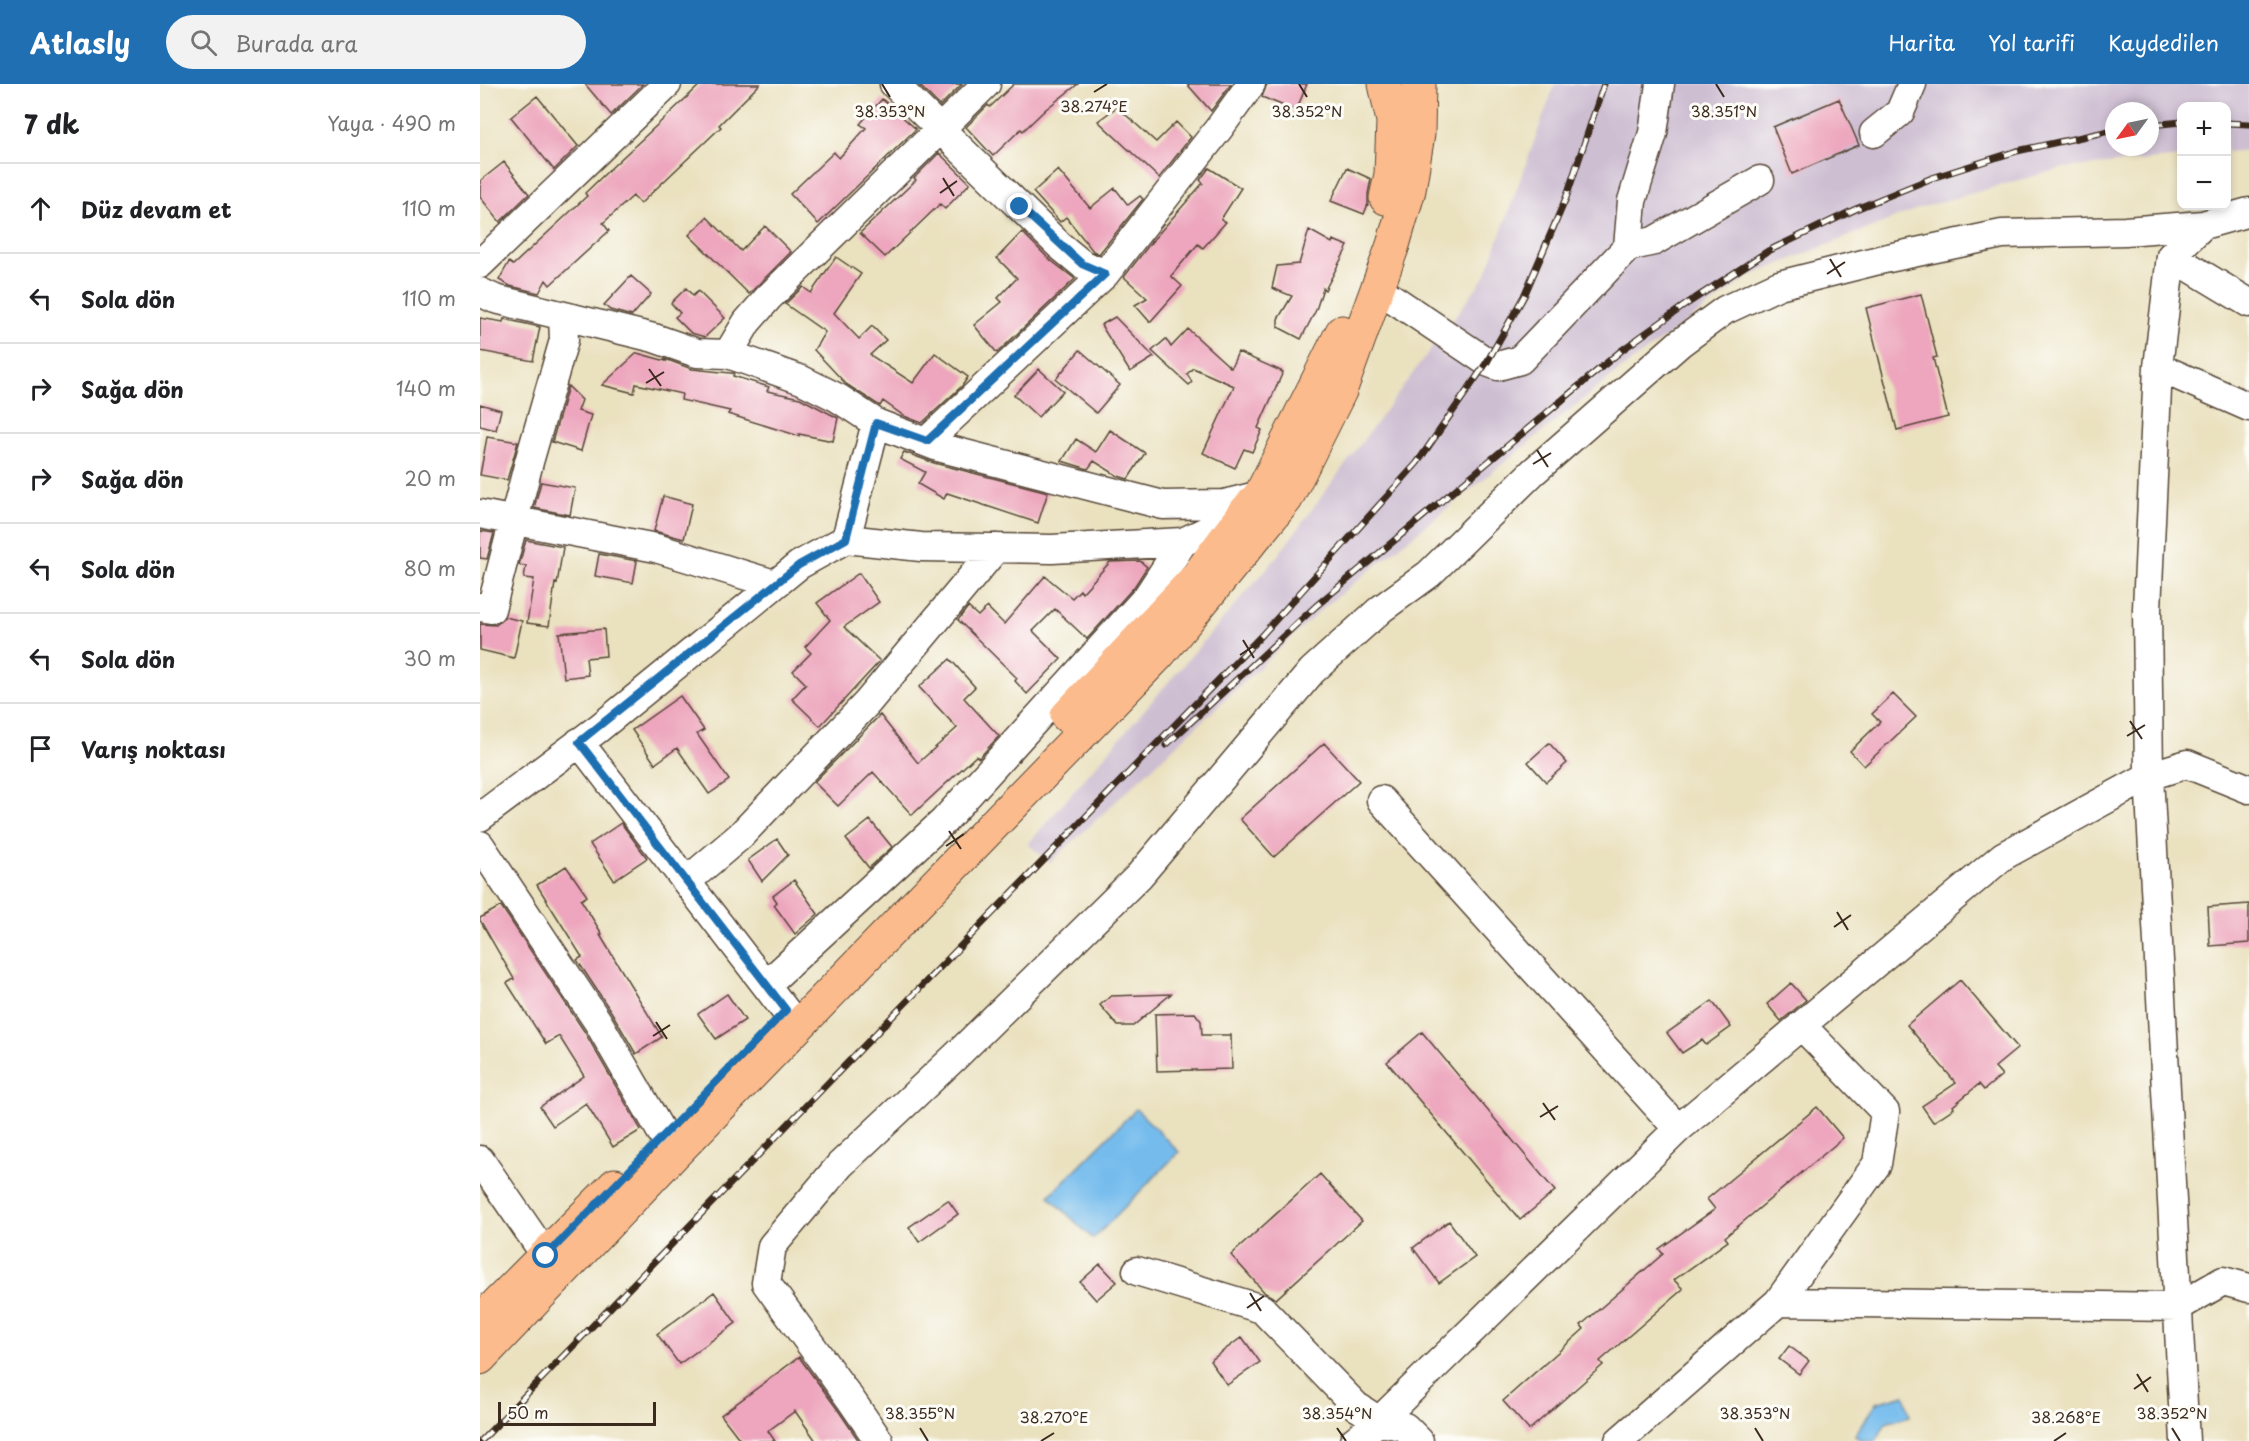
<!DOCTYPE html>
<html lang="tr">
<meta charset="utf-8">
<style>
body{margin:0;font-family:"Playpen Sans",sans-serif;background:#f2f2f2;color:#202124}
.controls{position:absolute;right:18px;top:18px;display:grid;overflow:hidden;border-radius:12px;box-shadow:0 3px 9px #0003}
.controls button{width:54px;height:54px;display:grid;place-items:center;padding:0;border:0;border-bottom:2px solid #e0e0e0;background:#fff;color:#202124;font:30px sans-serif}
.compass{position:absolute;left:1625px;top:18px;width:54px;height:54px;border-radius:50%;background:#fff;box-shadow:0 3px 9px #0003;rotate:237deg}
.scale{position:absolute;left:18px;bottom:15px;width:158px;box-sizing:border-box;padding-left:6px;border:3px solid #3b2a1e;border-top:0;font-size:16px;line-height:21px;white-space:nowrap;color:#3b2a1e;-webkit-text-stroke:4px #fdfcf7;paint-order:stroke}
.stop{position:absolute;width:18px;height:18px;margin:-14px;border:4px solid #1f6fb2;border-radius:50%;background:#fff}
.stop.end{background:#1f6fb2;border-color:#fff;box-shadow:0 2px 6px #0008}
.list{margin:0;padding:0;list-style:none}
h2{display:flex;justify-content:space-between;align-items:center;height:78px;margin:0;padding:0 24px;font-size:26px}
h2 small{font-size:20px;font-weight:400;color:#757577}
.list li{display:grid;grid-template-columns:39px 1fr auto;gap:18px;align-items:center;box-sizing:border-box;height:90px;padding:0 24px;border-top:2px solid #e0e0e0}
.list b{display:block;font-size:22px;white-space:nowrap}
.list em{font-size:20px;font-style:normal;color:#757577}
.icon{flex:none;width:33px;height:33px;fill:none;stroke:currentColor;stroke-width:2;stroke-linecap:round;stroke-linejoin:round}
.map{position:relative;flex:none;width:1769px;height:1357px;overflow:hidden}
header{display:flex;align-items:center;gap:36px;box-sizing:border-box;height:84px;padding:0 30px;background:#1f6fb2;color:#fff}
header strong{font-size:28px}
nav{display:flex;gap:33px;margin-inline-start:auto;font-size:21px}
.search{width:420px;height:54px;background:#f2f2f2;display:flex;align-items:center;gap:15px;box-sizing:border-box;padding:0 21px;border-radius:33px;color:#757577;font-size:22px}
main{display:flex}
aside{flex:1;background:#fff}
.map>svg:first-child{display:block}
.industrial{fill:#cdbed2;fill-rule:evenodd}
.water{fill:#75bced;stroke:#587386;stroke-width:1.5}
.building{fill:#eda6bd}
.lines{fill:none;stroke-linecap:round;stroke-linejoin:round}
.minor-casing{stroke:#554536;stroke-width:31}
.major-casing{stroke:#554536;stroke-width:35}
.minor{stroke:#fff;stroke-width:28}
.major{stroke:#fbbb8c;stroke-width:33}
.rail-casing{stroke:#3b2a1e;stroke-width:7}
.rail{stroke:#fdfcf7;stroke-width:4.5;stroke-dasharray:14;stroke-linecap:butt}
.route{stroke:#1f6fb2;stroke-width:8}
.ticks{fill:none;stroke:#3b2a1e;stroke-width:2}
.ticks-label{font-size:15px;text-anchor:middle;fill:#3b2a1e;stroke:#fdfcf7;stroke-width:6;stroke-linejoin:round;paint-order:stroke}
</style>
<header>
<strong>Atlasly</strong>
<div class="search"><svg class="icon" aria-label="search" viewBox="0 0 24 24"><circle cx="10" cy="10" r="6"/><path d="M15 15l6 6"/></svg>Burada ara</div>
<nav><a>Harita</a><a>Yol tarifi</a><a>Kaydedilen</a></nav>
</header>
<main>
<aside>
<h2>7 dk<small>Yaya · 490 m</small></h2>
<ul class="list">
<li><svg class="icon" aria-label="ahead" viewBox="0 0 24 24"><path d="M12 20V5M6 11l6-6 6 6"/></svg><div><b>Düz devam et</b></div><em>110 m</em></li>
<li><svg class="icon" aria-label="left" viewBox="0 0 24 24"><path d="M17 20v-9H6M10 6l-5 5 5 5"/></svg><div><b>Sola dön</b></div><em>110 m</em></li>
<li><svg class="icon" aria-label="right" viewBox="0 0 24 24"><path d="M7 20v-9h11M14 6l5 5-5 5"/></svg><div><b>Sağa dön</b></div><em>140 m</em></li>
<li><svg class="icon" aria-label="right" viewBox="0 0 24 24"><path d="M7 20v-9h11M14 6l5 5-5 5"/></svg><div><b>Sağa dön</b></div><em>20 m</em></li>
<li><svg class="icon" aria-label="left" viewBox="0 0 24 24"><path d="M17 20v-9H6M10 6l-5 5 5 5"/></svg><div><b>Sola dön</b></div><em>80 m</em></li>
<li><svg class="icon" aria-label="left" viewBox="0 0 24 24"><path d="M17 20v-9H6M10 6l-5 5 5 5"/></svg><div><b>Sola dön</b></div><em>30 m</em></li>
<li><svg class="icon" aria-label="arrive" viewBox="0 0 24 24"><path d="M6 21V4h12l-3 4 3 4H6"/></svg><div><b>Varış noktası</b></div></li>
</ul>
</aside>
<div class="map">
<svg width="1769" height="1357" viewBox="0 0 1769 1357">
<rect width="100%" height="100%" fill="#fdfcf7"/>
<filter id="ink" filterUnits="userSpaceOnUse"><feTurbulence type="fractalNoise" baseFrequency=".0167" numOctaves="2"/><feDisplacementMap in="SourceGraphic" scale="12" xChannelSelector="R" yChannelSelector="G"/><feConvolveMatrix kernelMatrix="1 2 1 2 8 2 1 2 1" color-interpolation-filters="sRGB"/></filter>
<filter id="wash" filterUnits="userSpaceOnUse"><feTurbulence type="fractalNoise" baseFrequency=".008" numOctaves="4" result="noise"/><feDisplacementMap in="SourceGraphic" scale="24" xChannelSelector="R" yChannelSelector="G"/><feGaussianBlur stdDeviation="1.35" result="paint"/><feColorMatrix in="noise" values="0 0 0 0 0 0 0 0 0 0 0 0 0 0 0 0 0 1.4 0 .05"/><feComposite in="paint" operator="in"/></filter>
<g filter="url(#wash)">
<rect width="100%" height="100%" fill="#eae1bf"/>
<path class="industrial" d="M 1075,0 L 1769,0 L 1769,66 L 1747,68 L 1746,22 L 1702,22 L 1701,73 L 1583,84 L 1440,124 L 1270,192 L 1137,288 L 843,524 L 570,779 L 548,760 L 796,474 L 1005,192 ZM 1634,27 L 1670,27 L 1670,63 L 1634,63 Z"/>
<path class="water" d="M 656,1025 L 699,1068 L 613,1155 L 569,1112 Z
M 1425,1311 L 1430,1332 L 1406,1339 L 1396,1357 L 1383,1357 L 1375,1352 L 1396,1319 Z"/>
<g id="blocks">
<path class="building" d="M 105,0 L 163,0 L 131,31 Z
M 221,0 L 280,0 L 239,41 L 241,43 L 160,120 L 153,112 L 123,139 L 129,147 L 70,201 L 66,196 L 59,209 L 30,202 L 19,196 L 29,178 L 33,181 L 76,141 L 107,112 L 105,109 L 129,86 Z
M 438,0 L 482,0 L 460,22 Z
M 534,0 L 598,0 L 566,25 L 543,47 L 541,45 L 513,72 L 486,43 L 508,21 L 510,23 Z
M 707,0 L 751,0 L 731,27 Z
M 787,0 L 827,0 L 816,27 L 782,13 Z
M 57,12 L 98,62 L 74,86 L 31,33 Z
M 402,15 L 436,45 L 338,140 L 310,110 L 354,68 L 359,74 L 386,44 L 380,40 Z
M 1359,15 L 1379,61 L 1312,90 L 1293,43 Z
M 637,23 L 676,58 L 696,38 L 711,53 L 679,94 L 618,37 Z
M 459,69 L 490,99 L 465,125 L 460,120 L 405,173 L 380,149 L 436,96 L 434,94 Z
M 24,78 L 49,110 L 20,138 L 0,113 L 0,97 Z
M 729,84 L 761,104 L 741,135 L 746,138 L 723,164 L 718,160 L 691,192 L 702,202 L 670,238 L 655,221 L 667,214 L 644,193 L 673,156 L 723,99 L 720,96 Z
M 867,84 L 891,95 L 888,110 L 888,120 L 884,130 L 851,117 Z
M 578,86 L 610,124 L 635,104 L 648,121 L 660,112 L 663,115 L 619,170 L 613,167 L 586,133 L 580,138 L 553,108 Z
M 227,133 L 261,167 L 285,142 L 311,168 L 269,210 L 209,151 Z
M 829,146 L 852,159 L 853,156 L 868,162 L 845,206 L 843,204 L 836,226 L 821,255 L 798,243 L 798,235 L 812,212 L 792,204 L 797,182 L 819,180 Z
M 542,148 L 569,175 L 595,195 L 517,269 L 494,241 L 522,218 L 518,214 L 537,194 L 517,174 Z
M 356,173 L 381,190 L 354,229 L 379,255 L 392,242 L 406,256 L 390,271 L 433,299 L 455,269 L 488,293 L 482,302 L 442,339 L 424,332 L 403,317 L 400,322 L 366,300 L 334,266 L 345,248 L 305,220 L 323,203 L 331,209 Z
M 151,192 L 171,210 L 152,232 L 130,226 L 124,221 Z
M 206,204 L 213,212 L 218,207 L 245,234 L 225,253 L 211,249 L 195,233 L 200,229 L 191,219 Z
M 1441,210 L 1457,273 L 1453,274 L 1468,333 L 1417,346 L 1386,224 Z
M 635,233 L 674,273 L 650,288 L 621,241 Z
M 0,234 L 23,238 L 24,235 L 60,243 L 53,277 L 0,267 Z
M 708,245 L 751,284 L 758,268 L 803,288 L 778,344 L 782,346 L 772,368 L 764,365 L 755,384 L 723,369 L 754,302 L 713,284 L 707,290 L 712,298 L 709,301 L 672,267 L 686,255 L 691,263 Z
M 600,266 L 640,301 L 616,329 L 576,295 Z
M 157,269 L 186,277 L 185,275 L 212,285 L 251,289 L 254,289 L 253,292 L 289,303 L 287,307 L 320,314 L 358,334 L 353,357 L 319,350 L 319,352 L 248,330 L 250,327 L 201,316 L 202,310 L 156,300 L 154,309 L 122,301 Z
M 559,285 L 583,307 L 558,333 L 534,311 Z
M 88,302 L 102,316 L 98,327 L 111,331 L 101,367 L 72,358 Z
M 0,320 L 21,326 L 16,346 L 0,342 Z
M 630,346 L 665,369 L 648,395 L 638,392 L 614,377 L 608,385 L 582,377 L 596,355 L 616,368 Z
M 7,353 L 38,358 L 27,396 L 0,391 Z
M 424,368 L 454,379 L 568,408 L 558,439 L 467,409 L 464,415 L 438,400 L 445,388 L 420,375 Z
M 61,398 L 95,404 L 90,431 L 54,424 Z
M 183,412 L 212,420 L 204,455 L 174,447 Z
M 0,447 L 14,449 L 7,475 L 0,474 Z
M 46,456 L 83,463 L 77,500 L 75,499 L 69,542 L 47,539 L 54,495 L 44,494 L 46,482 L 39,481 Z
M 119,470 L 157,477 L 153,499 L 115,492 Z
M 660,477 L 667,483 L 654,503 L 607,555 L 575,525 L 553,547 L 581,575 L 547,610 L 535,597 L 537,594 L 478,536 L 488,523 L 498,532 L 507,523 L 524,540 L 565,492 L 592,514 L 600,506 L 602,509 L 630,478 Z
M 379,489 L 399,518 L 364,543 L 400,577 L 340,642 L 312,615 L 326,600 L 313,587 L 331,569 L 325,563 L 350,536 L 337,519 Z
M 25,533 L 42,537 L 34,574 L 0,566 L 0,540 L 16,541 Z
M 124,545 L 126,572 L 106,574 L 108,591 L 84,594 L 79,549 Z
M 470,575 L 495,603 L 484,614 L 519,652 L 499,674 L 496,672 L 432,731 L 393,688 L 358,722 L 334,698 L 400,631 L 438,679 L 477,644 L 439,603 Z
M 1413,610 L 1436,633 L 1384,682 L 1370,667 L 1400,638 L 1392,630 Z
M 200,612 L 224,646 L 217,650 L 249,696 L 229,710 L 197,664 L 175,680 L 152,646 Z
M 844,659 L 879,697 L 794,773 L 760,735 Z
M 1069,659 L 1087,679 L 1066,698 L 1048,678 Z
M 390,736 L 412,763 L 389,784 L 366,755 Z
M 141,739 L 167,774 L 134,796 L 110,760 Z
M 297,755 L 308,771 L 282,797 L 268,776 Z
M 86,782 L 107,812 L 101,816 L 122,850 L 120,851 L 182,953 L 156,970 L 132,929 L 97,876 L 102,873 L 57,801 Z
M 314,796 L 338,830 L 315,850 L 294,821 L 297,818 L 293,812 Z
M 1769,820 L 1769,859 L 1730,862 L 1728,823 Z
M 21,822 L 104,947 L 161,1046 L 133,1063 L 106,1019 L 73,1042 L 60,1023 L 104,992 L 79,952 L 66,960 L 27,899 L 34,895 L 0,836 L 0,834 Z
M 1480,896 L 1538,964 L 1515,983 L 1522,991 L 1504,1006 L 1499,1000 L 1473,1022 L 1474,1024 L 1453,1038 L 1442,1022 L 1476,999 L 1427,941 Z
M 1311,899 L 1326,916 L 1301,937 L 1287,920 Z
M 247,910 L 265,936 L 236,955 L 218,930 Z
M 691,910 L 653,942 L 638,942 L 620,921 L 631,912 Z
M 1232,917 L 1251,943 L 1226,961 L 1222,956 L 1202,969 L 1187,949 Z
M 715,929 L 721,937 L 722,951 L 751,951 L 752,985 L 677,987 L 675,930 Z
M 942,948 L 1075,1107 L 1040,1136 L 907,978 Z
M 1337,1023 L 1363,1054 L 1245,1153 L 1248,1157 L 1194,1196 L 1203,1205 L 1120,1277 L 1123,1281 L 1049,1346 L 1023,1317 L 1104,1245 L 1101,1241 L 1183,1170 L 1179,1165 L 1235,1125 L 1227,1115 Z
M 840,1090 L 882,1137 L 796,1215 L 785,1209 L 751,1171 Z
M 468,1116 L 478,1130 L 439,1158 L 429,1143 Z
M 969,1137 L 995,1173 L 959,1199 L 933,1164 Z
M 620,1180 L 637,1198 L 616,1216 L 600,1198 Z
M 234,1208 L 256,1239 L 199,1280 L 177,1250 Z
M 762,1253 L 780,1278 L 747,1301 L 730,1277 Z
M 1309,1262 L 1329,1277 L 1319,1290 L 1299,1275 Z
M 319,1273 L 358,1326 L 379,1357 L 336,1357 L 315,1327 L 288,1347 L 295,1357 L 261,1357 L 241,1331 Z"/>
</g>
</g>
<g filter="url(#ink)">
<use href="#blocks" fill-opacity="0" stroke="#554536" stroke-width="1.5"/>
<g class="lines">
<g class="minor-casing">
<path id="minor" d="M 414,0 L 580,162 L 602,180 L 625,190 L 447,357
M 1394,49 L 1420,28 L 1432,0
M 1148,163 L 1174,157 L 1280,96
M 1691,172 L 1769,219
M 0,180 L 187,0
M 625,190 L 740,43 L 771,0
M 897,204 L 1007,278 L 1018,282 L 1040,276 L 1148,163 L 1152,117 L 1173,49 L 1180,0
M 0,208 L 15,215 L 174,254 L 217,269 L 248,270 L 322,296 L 358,314 L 396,339 L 458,363 L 683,421 L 744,420 L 772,413
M 248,270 L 267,238 L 288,214 L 506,0
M 1678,283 L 1769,323
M 0,430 L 176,464 L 294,500
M 366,455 L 396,339
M 0,523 L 11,525 L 49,378 L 84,256 L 83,232
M 99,658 L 318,943
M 901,716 L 1198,1045
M 0,733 L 119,644 L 319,481 L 366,455 L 441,463 L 572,465 L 703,458 L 769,427
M 0,761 L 118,938 L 194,1070
M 207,797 L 260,752 L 387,619 L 516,464
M 287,900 L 464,737 L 667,513 L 703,458
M 0,1076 L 77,1188
M 657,1187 L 782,1225 L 876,1322 L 899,1337 L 925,1343 L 939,1357
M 1298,1218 L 1698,1223 L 1743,1197 L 1769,1204
M 399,1357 L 371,1316 L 286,1199 L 292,1162 L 360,1081 L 476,972 L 659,792 L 832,587 L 901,525 L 949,490 L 1053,388 L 1200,259 L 1245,226 L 1299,201 L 1399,176 L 1522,150 L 1645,147 L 1723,141
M 874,1357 L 899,1337 L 1198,1045 L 1523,772 L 1669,692 L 1707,680 L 1769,705
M 1139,1357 L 1298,1218 L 1397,1080 L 1405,1028 L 1321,941
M 1705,1357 L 1669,692 L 1667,525 L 1678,283 L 1691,172 L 1723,141 L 1769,128"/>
</g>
<g class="major-casing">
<path id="major" d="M 905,0 L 913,37 L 911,90 L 906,114
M 587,632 L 716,494 L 765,428 L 781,410 L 862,248
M 0,1237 L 135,1101
M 0,1274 L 194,1070 L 679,570 L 806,415 L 860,307 L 913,161 L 929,106 L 938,50 L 939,0"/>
</g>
<use href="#minor" class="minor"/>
<use href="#major" class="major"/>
<g class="rail-casing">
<path id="rail" d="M 1746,39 L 1769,40
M 1670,41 L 1702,38
M 686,661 L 836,522 L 1142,266 L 1208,219 L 1288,167 L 1376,125 L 1452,94 L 1537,67 L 1634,46
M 1,1357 L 782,551 L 937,379 L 1007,278 L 1044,212 L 1086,114 L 1124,0"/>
</g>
<use href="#rail" class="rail"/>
</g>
</g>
<g class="lines" filter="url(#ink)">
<path class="route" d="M 66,1172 L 306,926 L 99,658 L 319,481 L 366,455 L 396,339 L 447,357 L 625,190 L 602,180 L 540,123"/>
</g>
<path class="ticks" d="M 402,0 L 410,13M 819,0 L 827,13M 1236,0 L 1244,13M 614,8 L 627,0M 463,94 L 474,112M 460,109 L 477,97M 1350,175 L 1361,193M 1347,190 L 1365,178M 169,285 L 181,302M 166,299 L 184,288M 1057,366 L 1068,383M 1053,380 L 1071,369M 763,556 L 774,574M 760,571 L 778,559M 1650,637 L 1662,655M 1647,652 L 1665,641M 469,747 L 481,765M 466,762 L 484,750M 1357,828 L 1368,846M 1354,843 L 1371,831M 176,938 L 187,955M 173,952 L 190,941M 1063,1019 L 1075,1036M 1060,1033 L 1078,1022M 770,1209 L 781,1227M 767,1224 L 784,1212M 1657,1290 L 1668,1308M 1654,1305 L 1671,1293M 440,1344 L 448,1357M 857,1344 L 866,1357M 1275,1344 L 1283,1357M 1692,1344 L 1700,1357M 561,1357 L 574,1349M 1574,1357 L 1586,1349"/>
<g class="ticks-label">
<text x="614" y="28">38.274°E</text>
<text x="410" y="33">38.353°N</text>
<text x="827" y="33">38.352°N</text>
<text x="1244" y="33">38.351°N</text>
<text x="440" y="1335">38.355°N</text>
<text x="857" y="1335">38.354°N</text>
<text x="1275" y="1335">38.353°N</text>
<text x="1692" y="1335">38.352°N</text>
<text x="574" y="1339">38.270°E</text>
<text x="1586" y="1339">38.268°E</text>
</g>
</svg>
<div class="controls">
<button>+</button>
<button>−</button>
</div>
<svg class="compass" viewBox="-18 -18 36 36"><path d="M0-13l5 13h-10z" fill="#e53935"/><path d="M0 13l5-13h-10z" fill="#757577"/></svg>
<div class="scale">50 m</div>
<div class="stop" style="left:66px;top:1172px"></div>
<div class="stop end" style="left:540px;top:123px"></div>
</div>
</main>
